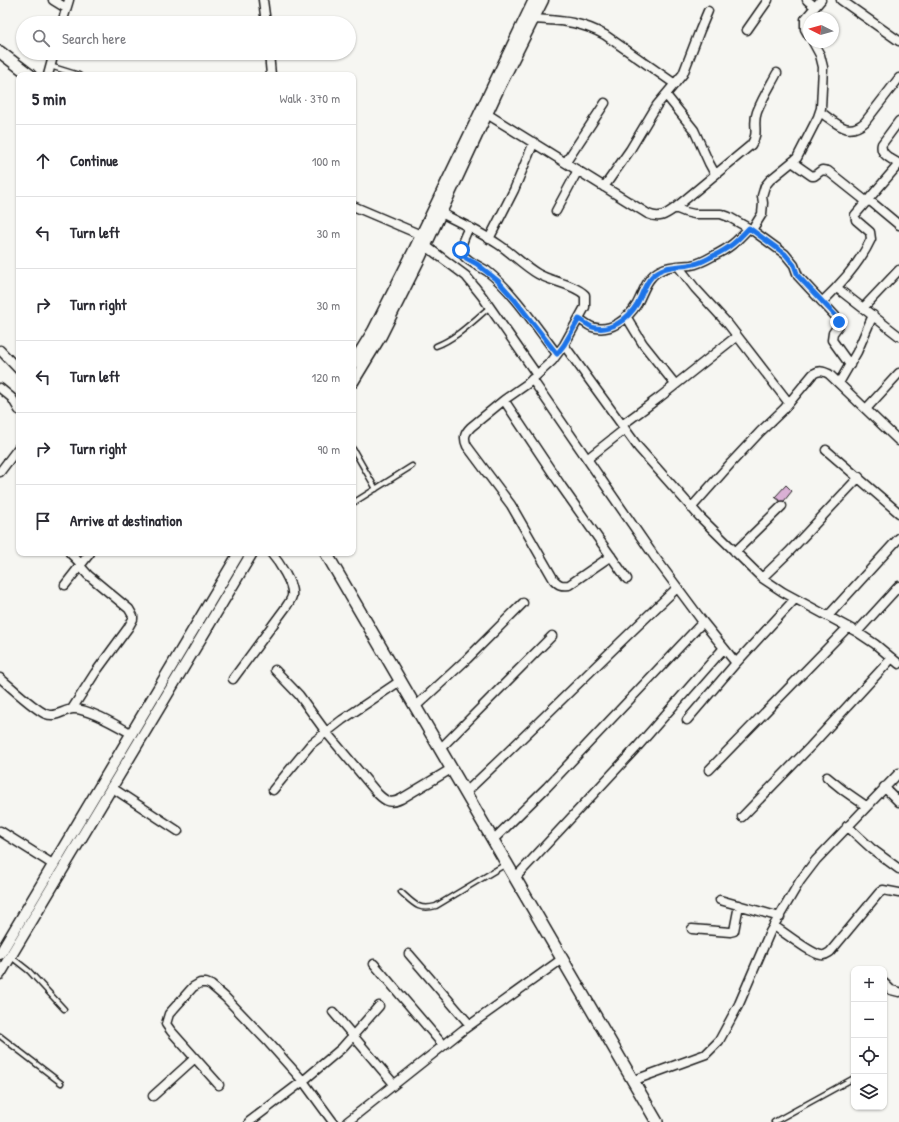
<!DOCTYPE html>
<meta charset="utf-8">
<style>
body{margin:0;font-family:"Patrick Hand",sans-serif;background:#f2f2f3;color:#2b2b33}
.controls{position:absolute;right:12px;bottom:12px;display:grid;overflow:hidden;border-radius:8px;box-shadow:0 1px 3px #0004}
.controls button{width:36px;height:36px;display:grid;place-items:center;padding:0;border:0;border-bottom:1px solid #e1e1e2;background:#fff;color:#2b2b33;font:20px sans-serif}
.compass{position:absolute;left:803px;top:12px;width:36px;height:36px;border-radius:50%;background:#fff;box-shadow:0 1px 3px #0004;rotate:275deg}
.stop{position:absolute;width:12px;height:12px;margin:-9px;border:3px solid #1a73e8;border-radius:50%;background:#fff}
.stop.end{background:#1a73e8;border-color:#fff;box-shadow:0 1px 4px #0008}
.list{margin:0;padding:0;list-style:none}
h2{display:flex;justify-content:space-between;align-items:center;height:52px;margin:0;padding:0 16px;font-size:17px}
h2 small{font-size:13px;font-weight:400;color:#7c7c81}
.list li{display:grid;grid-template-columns:26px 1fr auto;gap:12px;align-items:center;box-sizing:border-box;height:72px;padding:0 16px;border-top:1px solid #e1e1e2}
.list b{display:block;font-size:15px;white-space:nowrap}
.list em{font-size:13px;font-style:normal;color:#7c7c81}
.icon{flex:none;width:22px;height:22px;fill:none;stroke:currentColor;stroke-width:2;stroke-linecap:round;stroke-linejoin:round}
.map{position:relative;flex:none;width:899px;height:1122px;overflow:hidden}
.search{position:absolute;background:#fff;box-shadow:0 1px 3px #0004;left:16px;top:16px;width:340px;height:44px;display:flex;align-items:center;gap:10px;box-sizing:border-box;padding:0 14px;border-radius:22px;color:#7c7c81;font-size:15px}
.panel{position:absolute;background:#fff;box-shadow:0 1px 3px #0004;left:16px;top:72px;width:340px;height:484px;border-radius:8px}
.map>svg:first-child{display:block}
.building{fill:#dab0d5;stroke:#1c1c1c}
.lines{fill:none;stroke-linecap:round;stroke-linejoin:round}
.service-casing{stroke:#1c1c1c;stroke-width:7}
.minor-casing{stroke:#1c1c1c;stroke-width:11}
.tertiary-casing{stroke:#1c1c1c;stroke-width:13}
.secondary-casing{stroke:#1c1c1c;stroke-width:14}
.service{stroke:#f6f6f2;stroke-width:4}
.minor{stroke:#f6f6f2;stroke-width:8}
.tertiary{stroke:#f6f6f2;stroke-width:10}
.secondary{stroke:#f6f6f2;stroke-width:11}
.route{stroke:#1a73e8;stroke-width:5}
</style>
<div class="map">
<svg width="899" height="1122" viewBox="0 0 899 1122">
<rect width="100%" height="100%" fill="#f6f6f2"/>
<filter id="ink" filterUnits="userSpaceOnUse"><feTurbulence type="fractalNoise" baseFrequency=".025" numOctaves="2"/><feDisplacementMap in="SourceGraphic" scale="8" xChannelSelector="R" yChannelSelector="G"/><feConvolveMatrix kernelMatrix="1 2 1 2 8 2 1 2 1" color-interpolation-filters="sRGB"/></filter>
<g filter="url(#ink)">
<path class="building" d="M 786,485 L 792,491 L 784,501 L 780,501 L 775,497 Z"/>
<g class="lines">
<g class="service-casing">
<path id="service" d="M 50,66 L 79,75
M 436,346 C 457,338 473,321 490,307
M 353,449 L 376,489
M 353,503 L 412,466
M 401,892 C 414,904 419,911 436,906 L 506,864
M 10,956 L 29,971 L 64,1009
M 0,1036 L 61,1083
M 774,1122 L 854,1078"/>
</g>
<g class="minor-casing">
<path id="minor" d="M 53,0 L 66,8
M 263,0 L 266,23
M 807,0 L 815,7
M 841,0 L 899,41
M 534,19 C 562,21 580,21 605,35 L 675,84
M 62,23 L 69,0
M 747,30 L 768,0
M 809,36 L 805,29 L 805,19 L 821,0
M 269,53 L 271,75
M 48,75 L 54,53
M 666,95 L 694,130 L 709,163 L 715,174
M 820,112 C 836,122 847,138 865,122 L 899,78
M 487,114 L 648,214 C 660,219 665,215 675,208 L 751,145 C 760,132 752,125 757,112 C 762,99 770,86 777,73
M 899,121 L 882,144 C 879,154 892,159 899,164
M 566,162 L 605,103
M 792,162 L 812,176 L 814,176 L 822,170 L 828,171 L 867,202
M 604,187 L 630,150 L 657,105 L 683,74 L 700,30 L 708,11
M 869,200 L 899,225
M 353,206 L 421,235
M 675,208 L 685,212 L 694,214 L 721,214 L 729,217 L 752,230 L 785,254 L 794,265 L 798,276 L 838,319 L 839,325 L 833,333 L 832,340 L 850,365
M 556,211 L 578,170
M 441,213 C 461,223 480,232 498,244 C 512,253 524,266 538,274 C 552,282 574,284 585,295 L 585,307 L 564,345 L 552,361 L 527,384 L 504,400 L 471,427 C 465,433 463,437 467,446 L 511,505 L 554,580 C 559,585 561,586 569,585 L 611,556
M 469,227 C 466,234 459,246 462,253 C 466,261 479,266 487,271 C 514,292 536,327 557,354
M 752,230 L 762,214 L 763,203 L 762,196 L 765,186 L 770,180 L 797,158 L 818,117 L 821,108 L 823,67 L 820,55 L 813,42
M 489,239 L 514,190 L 534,142
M 426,246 L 466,276 L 482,296 L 537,375
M 678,266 L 695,288 L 728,324 L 789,403
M 837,288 L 899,336
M 822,302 C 841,284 860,263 871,239 L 870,232 L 856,220 L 855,215 L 899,164
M 863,308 L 899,270
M 626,316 L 643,344 L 675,384
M 579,319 C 583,321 587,325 592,327 C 610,333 628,319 637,304 C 644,291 647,276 661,270 C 670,265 681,266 691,265 C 699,264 706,260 713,256 C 730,248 737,241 749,228
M 564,345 L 638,447 L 700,517 L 762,578 L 783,592 L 857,632 L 875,644 L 899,664
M 0,350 L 19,370
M 532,379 L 654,556 L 703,622 L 736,663
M 839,383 L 857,352 L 873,315
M 0,388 L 12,398 L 19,410
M 504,400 L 562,487 L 627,579
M 866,409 L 899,373
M 622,425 L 660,397 L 737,336
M 826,450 L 899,513
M 587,459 L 625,429
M 0,472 L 19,447
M 691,508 L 731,463 L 760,432 L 784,409 L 813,374 C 820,370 823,371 829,374 L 899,441
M 735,552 L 782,506
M 70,553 L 81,564
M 762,578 L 789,552 L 859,477
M 65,585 L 90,553
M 828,616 L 899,538
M 857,632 L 899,586
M 275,670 L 299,695 L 326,732 L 378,794 C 386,802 391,804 401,799 L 451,769
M 0,678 C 10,686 35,710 46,714 C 56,718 63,710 73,709 C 88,708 118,726 132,734
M 233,679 L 286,607 C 288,604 291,600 292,596 C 294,584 278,561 271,553
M 415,707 L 467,659 L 523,603
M 72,709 L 95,673 L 128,628 L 133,619 L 133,616 L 129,609 L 88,575 L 80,566
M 687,720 L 736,663 L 795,599
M 440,749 L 552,636
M 709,770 L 848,627
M 827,777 L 843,790 L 866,806
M 111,787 L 178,831
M 884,787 L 899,802
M 273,790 L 311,744 L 342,720 L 400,681
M 465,793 C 537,725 606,655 677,588
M 742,817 L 810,747 L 892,658
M 847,826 L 872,849 L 899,869
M 0,831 L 54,865
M 493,840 L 547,787 L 703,622
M 515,878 L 638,746 L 724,648
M 720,900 L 780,917
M 774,926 C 784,932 811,954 821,955 C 825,956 827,954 830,952 L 879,893 L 883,890 L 899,893
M 692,929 L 730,932 L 734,931 L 739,905
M 409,954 L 470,1025
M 374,964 L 443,1045
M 884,983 L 891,990 L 899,992
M 333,1012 L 394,1084
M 632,1081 L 706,1054 L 719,1041 L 739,1004 L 770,932 L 800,881 L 816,860 L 899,773
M 219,1085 L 171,1031 L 166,1024 L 169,1014 L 193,987 L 200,983 L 206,983 L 211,985 L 225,997 L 269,1043 L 303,1081 L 333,1122
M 153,1096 L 195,1058
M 249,1122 L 303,1081 L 342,1048 L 379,1006
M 347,1122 L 463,1030 L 562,959"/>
</g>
<g class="tertiary-casing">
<path id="tertiary" d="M 353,363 L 373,331 L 413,252 L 534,0
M 353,382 L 381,336 L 421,256 L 499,88 L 543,0
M 0,954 L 239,553
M 0,974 L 252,553"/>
</g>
<g class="secondary-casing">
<path id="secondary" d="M 0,52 L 30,75
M 326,553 L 657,1122"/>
</g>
<use href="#service" class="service"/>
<use href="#minor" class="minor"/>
<use href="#tertiary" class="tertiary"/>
<use href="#secondary" class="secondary"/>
</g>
</g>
<g class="lines" filter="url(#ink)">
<path class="route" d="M 461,250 L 466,258 L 477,264 L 498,281 L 514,299 L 557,354 L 564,345 L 579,319 C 583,321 587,325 592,327 C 610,333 628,319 637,304 C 644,291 647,276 661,270 C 671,265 683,267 694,264 C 701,263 707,259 713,256 C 730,248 737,241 749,228 L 785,254 L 794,265 L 798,276 L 836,316 L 839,322"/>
</g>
</svg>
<div class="controls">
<button>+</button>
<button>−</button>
<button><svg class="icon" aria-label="locate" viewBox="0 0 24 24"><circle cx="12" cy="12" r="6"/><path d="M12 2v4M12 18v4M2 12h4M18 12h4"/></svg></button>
<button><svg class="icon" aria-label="layers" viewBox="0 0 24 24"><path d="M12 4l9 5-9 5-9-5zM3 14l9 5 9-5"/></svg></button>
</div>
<svg class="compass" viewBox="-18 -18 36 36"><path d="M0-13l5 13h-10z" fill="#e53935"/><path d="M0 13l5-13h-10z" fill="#7c7c81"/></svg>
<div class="stop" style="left:461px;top:250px"></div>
<div class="stop end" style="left:839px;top:322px"></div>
<div class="search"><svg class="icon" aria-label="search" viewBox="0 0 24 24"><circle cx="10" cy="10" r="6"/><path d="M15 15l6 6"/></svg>Search here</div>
<section class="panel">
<h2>5 min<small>Walk · 370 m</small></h2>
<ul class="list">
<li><svg class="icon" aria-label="ahead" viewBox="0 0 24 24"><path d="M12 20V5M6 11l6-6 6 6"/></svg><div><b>Continue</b></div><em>100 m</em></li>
<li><svg class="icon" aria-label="left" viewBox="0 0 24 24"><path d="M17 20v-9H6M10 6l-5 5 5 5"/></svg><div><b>Turn left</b></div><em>30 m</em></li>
<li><svg class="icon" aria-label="right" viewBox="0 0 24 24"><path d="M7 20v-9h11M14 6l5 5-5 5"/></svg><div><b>Turn right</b></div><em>30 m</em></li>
<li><svg class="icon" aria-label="left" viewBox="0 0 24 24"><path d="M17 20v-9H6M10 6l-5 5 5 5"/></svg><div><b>Turn left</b></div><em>120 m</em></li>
<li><svg class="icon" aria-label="right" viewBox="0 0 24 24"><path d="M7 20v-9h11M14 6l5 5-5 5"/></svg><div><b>Turn right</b></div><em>90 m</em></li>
<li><svg class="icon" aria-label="arrive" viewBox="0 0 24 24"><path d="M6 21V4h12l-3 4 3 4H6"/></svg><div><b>Arrive at destination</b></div></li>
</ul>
</section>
</div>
